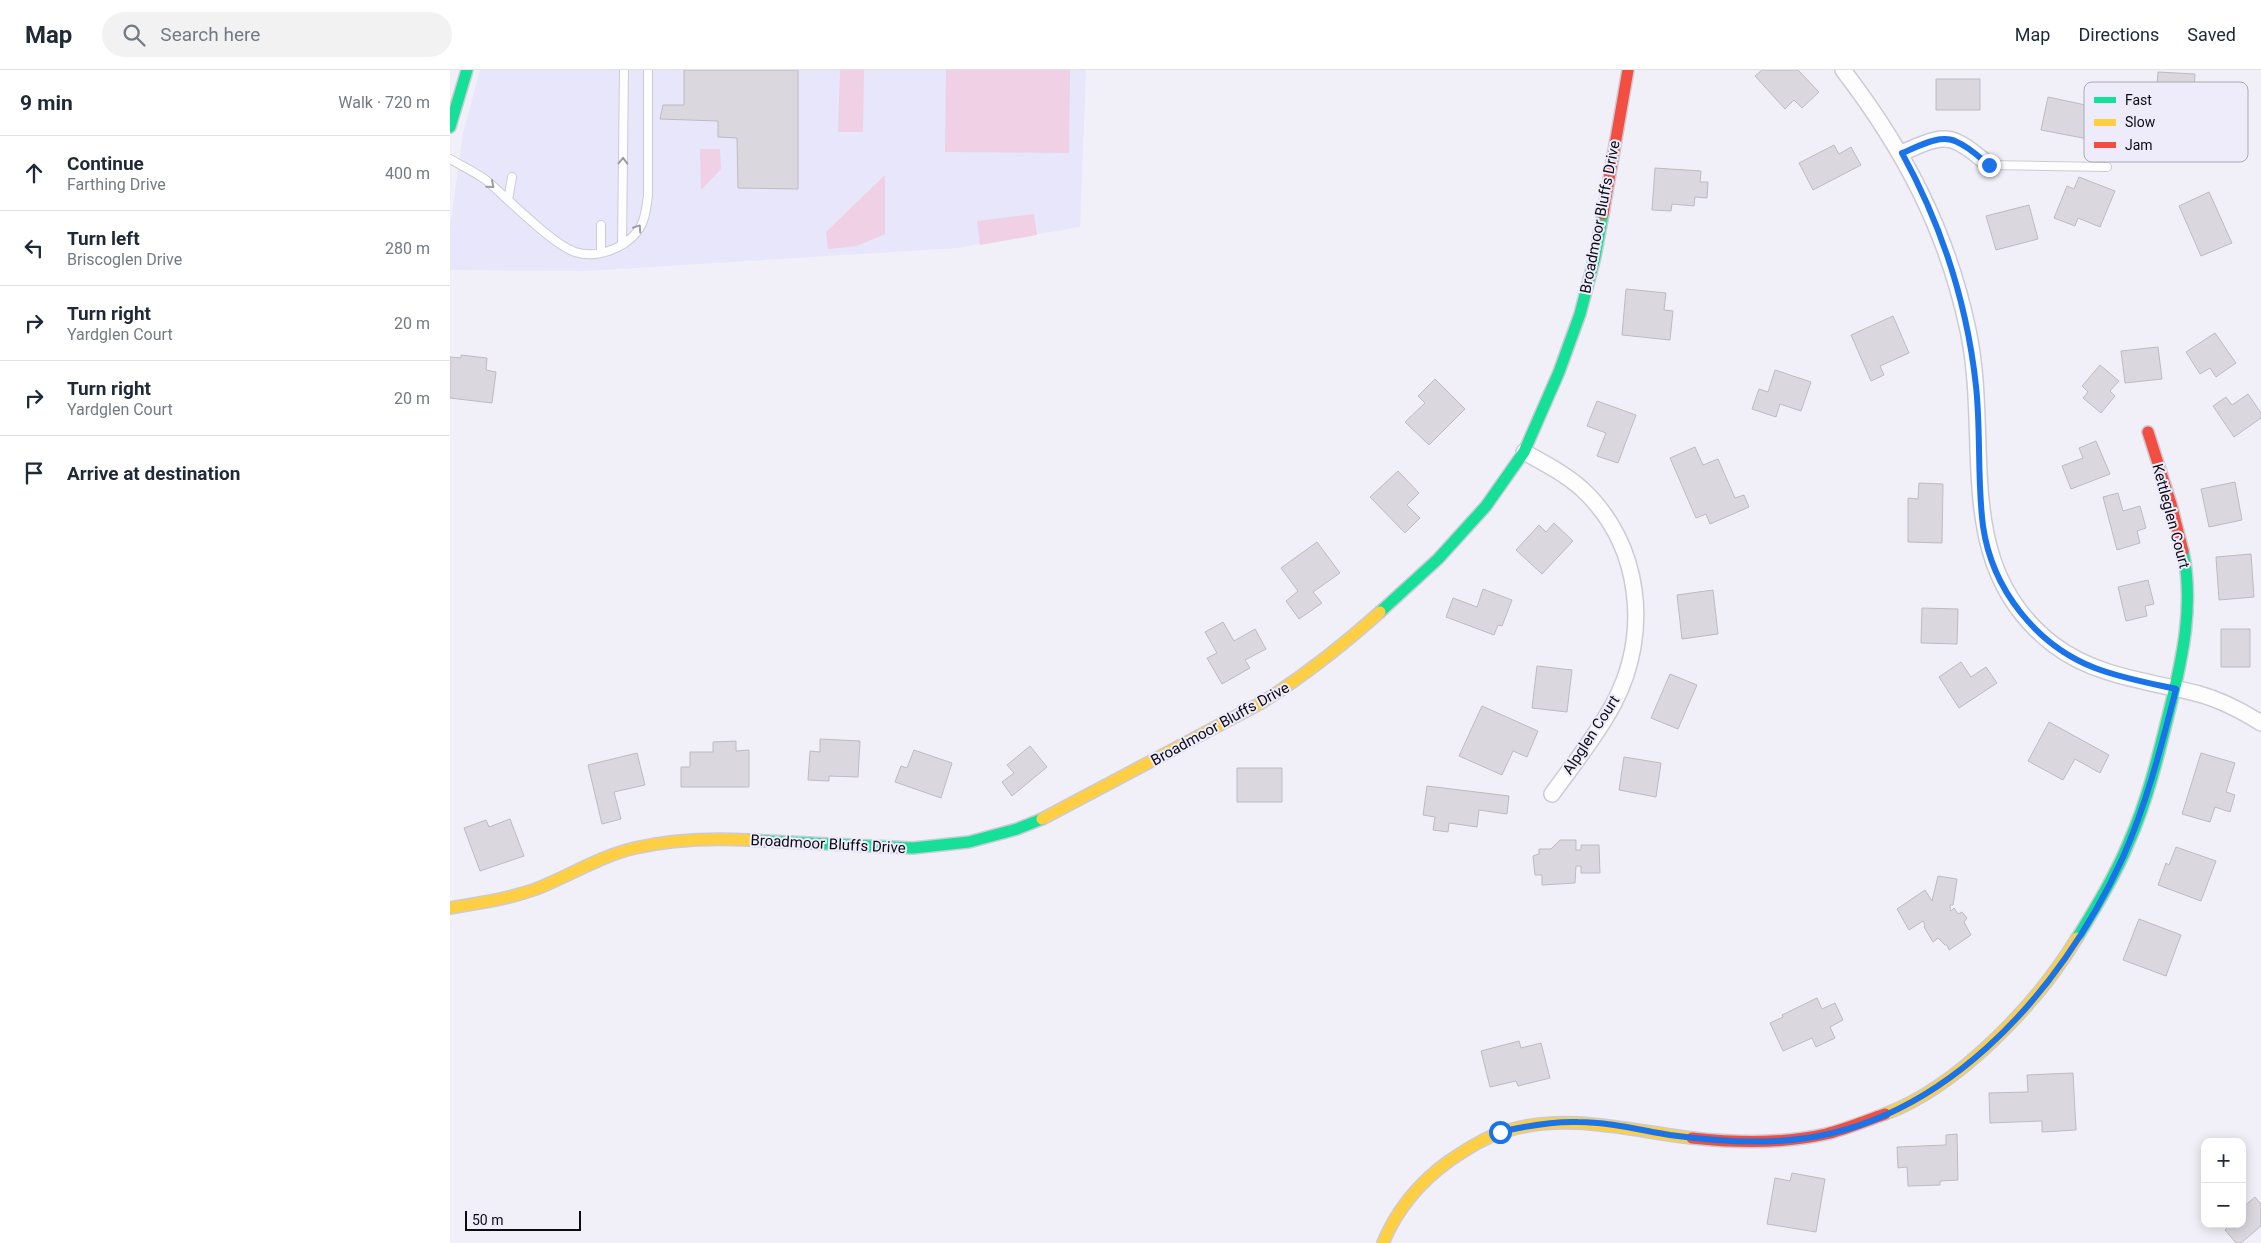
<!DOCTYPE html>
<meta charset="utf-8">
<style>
body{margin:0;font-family:Roboto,sans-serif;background:#f2f2f3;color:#1f2937}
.controls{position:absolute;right:15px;bottom:15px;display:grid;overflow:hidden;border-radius:10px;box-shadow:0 2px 12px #0003}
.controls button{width:45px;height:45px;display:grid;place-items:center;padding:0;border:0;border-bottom:1px solid #e0e1e3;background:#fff;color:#1f2937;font:25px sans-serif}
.scale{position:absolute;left:15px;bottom:12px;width:116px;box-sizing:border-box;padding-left:5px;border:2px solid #0c0b13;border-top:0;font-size:14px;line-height:18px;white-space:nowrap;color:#0c0b13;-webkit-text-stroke:4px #eeecfb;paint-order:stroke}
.stop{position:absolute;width:15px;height:15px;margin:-11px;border:4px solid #1a73e8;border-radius:50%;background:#fff}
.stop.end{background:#1a73e8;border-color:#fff;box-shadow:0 1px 5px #0008}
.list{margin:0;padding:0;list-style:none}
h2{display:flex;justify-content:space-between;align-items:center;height:65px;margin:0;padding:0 20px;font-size:21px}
h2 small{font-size:16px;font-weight:400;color:#747a83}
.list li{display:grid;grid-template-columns:32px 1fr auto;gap:15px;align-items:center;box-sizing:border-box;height:75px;padding:0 20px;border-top:1px solid #e0e1e3}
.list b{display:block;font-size:19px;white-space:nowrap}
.list p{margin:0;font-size:16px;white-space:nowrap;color:#747a83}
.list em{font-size:16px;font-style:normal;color:#747a83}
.icon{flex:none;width:28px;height:28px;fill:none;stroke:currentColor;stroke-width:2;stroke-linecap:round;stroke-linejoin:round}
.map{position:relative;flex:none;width:1811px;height:1173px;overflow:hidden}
header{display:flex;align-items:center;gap:30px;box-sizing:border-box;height:70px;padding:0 25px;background:#fff;border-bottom:1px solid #e0e1e3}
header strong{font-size:24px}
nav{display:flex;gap:28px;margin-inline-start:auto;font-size:18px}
.search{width:350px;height:45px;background:#f2f2f3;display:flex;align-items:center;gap:12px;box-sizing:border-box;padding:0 18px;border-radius:28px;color:#747a83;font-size:19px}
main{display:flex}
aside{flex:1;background:#fff}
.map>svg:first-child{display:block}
.built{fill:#e8e6fb}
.green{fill:#efd0e4}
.building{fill:#dbd7df;stroke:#bdbac2}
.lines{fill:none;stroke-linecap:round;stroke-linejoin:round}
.lane-casing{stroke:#cccbd4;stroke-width:10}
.street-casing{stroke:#cccbd4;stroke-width:18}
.fast-casing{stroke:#cccbd4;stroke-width:14}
.slow-casing{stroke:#cccbd4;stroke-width:14}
.jam-casing{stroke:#cccbd4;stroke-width:14}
.lane{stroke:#fdfdfe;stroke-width:8}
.street{stroke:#fdfdfe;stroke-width:15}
.fast{stroke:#16e098;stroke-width:11}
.slow{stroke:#ffcf43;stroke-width:11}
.jam{stroke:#f24e42;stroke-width:11}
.oneway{stroke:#9d9ca0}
.route{stroke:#1a73e8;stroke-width:6}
.labels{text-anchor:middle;stroke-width:4;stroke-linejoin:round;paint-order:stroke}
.street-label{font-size:15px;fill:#0c0b13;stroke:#eeecfb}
.key{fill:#eeecfb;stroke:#aaa8b5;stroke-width:1}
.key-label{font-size:14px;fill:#0c0b13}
</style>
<header>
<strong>Map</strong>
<div class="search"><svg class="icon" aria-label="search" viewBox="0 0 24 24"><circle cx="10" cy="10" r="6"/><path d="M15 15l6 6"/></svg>Search here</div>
<nav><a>Map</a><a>Directions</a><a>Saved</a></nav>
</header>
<main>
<aside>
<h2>9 min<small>Walk · 720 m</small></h2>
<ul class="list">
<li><svg class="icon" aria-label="ahead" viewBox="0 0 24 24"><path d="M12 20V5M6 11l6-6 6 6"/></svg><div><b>Continue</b><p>Farthing Drive</p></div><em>400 m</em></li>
<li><svg class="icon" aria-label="left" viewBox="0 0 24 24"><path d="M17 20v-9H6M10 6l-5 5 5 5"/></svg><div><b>Turn left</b><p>Briscoglen Drive</p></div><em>280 m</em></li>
<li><svg class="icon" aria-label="right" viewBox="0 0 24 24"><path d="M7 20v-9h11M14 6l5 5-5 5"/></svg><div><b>Turn right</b><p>Yardglen Court</p></div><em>20 m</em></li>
<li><svg class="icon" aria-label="right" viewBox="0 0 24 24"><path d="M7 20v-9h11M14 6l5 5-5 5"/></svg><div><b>Turn right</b><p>Yardglen Court</p></div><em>20 m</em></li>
<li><svg class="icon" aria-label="arrive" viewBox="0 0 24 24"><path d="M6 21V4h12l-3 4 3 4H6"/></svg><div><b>Arrive at destination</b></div></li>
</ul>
</aside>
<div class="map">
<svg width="1811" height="1173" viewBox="0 0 1811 1173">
<rect width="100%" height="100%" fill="#f1f0f8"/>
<path class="built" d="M 30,0 L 636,0 L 630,157 L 507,178 L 136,201 L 0,200 L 0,157 L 13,63 Z"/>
<path class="green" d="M 390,0 L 414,0 L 413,62 L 388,62 Z
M 496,0 L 620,0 L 619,83 L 495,82 Z
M 250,79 L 270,79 L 271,99 L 251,120 Z
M 435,105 L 435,164 L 407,176 L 378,179 L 376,162 Z
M 584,144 L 587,165 L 530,175 L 527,151 Z"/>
<path class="building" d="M 234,0 L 348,0 L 348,119 L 288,118 L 287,68 L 268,67 L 268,51 L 210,49 L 213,35 L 234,35 Z
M 1312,0 L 1348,0 L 1369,22 L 1352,38 L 1344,30 L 1335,39 L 1305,6 Z
M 1708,2 L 1745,4 L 1743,41 L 1696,38 L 1698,15 L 1707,15 Z
M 1486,9 L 1530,9 L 1530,40 L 1486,40 Z
M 1598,27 L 1645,37 L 1638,69 L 1591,60 Z
M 1384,75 L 1389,84 L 1401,77 L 1411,95 L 1363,120 L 1349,93 Z
M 1205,98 L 1251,101 L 1250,112 L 1258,112 L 1257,128 L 1245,127 L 1244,136 L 1222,134 L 1221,141 L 1202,140 Z
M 1629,107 L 1665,121 L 1650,157 L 1628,148 L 1625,156 L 1604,148 L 1617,116 L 1624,119 Z
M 1759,122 L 1782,173 L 1751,186 L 1729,136 Z
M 1579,135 L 1588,169 L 1546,180 L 1536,146 Z
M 1176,219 L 1216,223 L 1214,240 L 1223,241 L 1220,270 L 1172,265 Z
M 1443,246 L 1459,283 L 1430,296 L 1434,305 L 1421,311 L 1401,265 Z
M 1765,263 L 1786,293 L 1766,307 L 1760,298 L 1750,304 L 1736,282 Z
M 1708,277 L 1712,309 L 1675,313 L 1671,281 Z
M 11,285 L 37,288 L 36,300 L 46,302 L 42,333 L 0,328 L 0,287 L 11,288 Z
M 1650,295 L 1669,311 L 1660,321 L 1665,326 L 1651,343 L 1633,328 L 1638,322 L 1632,316 Z
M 1325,300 L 1361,312 L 1351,341 L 1330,334 L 1326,347 L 1302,339 L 1309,319 L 1318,322 Z
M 985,309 L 1015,339 L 979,375 L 955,352 L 975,333 L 968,326 Z
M 1798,324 L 1811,343 L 1811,348 L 1784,367 L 1763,336 L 1776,327 L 1782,335 Z
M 1147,331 L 1186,345 L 1168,393 L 1147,386 L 1156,363 L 1137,356 Z
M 1646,371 L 1660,404 L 1621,419 L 1612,396 L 1633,388 L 1629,378 Z
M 1245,377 L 1253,395 L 1268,389 L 1285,428 L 1294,425 L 1299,437 L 1260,454 L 1256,444 L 1246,448 L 1220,388 Z
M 948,401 L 969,423 L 957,435 L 970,448 L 955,463 L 920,427 Z
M 1785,412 L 1792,450 L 1759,457 L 1751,419 Z
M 1469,413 L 1493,414 L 1492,473 L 1458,472 L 1458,428 L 1468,429 Z
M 1668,423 L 1673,441 L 1690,436 L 1696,458 L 1687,461 L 1690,473 L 1667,480 L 1653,427 Z
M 1104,453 L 1123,471 L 1092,504 L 1066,480 L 1089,455 L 1096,462 Z
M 867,472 L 890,503 L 863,522 L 872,533 L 849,549 L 836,531 L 848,521 L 831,498 Z
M 1801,484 L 1804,527 L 1769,530 L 1766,487 Z
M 1698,510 L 1704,534 L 1695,536 L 1697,546 L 1676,551 L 1668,517 Z
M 1033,519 L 1062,530 L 1052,556 L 1048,555 L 1044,565 L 996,547 L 1003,528 L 1027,537 Z
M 1263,520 L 1268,564 L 1232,569 L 1227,525 Z
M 1472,538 L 1508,539 L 1507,574 L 1471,573 Z
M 773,552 L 784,571 L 805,559 L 816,579 L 795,590 L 800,598 L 772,614 L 757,588 L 767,583 L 755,562 Z
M 1771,559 L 1800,559 L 1800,597 L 1771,597 Z
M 1511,592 L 1521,607 L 1536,597 L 1547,613 L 1509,638 L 1489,607 Z
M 1087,596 L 1122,600 L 1117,642 L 1082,638 Z
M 1220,604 L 1247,615 L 1228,659 L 1201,648 Z
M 1032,636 L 1088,661 L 1077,687 L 1063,681 L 1052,705 L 1009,686 Z
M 1599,652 L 1659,685 L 1650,703 L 1625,689 L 1613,710 L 1578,691 Z
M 370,669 L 410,671 L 408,707 L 379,706 L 379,711 L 358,710 L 360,681 L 370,682 Z
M 286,671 L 286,681 L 299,680 L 299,717 L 231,717 L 231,697 L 240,697 L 240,682 L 263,682 L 263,672 Z
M 580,676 L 597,697 L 562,726 L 552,712 L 564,703 L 557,695 Z
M 464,680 L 502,693 L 491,728 L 445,712 L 451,696 L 457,698 Z
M 187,683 L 195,715 L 164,722 L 171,749 L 152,754 L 138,695 Z
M 1751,683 L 1785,693 L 1776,722 L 1785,725 L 1780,742 L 1765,737 L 1760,752 L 1732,744 Z
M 1174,687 L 1211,693 L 1206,727 L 1169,720 Z
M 787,698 L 832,698 L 832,732 L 787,732 Z
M 977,716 L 1059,726 L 1057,744 L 1029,740 L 1027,757 L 999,753 L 998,762 L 983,760 L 985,747 L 973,745 Z
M 60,749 L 74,786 L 30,801 L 14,758 L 36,750 L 39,757 Z
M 1110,770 L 1126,770 L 1126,780 L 1131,780 L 1131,775 L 1149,775 L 1150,803 L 1131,803 L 1131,796 L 1126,796 L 1125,813 L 1092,815 L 1092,805 L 1085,805 L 1083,786 L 1089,784 L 1089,779 L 1101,779 Z
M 1726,777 L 1766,791 L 1751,831 L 1708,815 L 1716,793 L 1719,795 Z
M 1488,806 L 1507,809 L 1503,835 L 1500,835 L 1500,838 L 1501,841 L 1504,838 L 1508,844 L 1512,842 L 1517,848 L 1514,852 L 1521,865 L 1499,880 L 1497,875 L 1495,875 L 1488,868 L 1483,872 L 1474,857 L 1475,855 L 1473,851 L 1459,860 L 1447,839 L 1475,820 L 1482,831 Z
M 1689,849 L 1731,865 L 1716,906 L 1673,890 Z
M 1367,928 L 1372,939 L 1385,933 L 1393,950 L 1380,957 L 1385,968 L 1366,977 L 1362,968 L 1333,981 L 1320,953 L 1333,947 L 1332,945 Z
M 1069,971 L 1071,978 L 1091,973 L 1100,1008 L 1068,1016 L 1066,1011 L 1040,1017 L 1031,981 Z
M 1623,1003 L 1626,1060 L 1592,1062 L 1592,1051 L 1540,1053 L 1539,1023 L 1578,1022 L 1577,1005 Z
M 1507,1064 L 1508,1110 L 1490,1111 L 1490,1115 L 1458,1116 L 1457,1097 L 1448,1098 L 1447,1077 L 1496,1075 L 1496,1065 Z
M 1342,1103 L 1375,1109 L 1366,1162 L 1317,1154 L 1325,1108 L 1340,1111 Z
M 1805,1127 L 1811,1134 L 1811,1156 L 1791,1173 L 1786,1173 L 1775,1160 L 1781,1154 L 1792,1154 L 1792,1138 Z"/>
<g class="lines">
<g class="lane-casing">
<path id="lane" d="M 0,89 C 12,96 25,102 36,110 C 57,128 102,174 125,182 C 146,189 173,179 187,162 C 195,152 196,139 198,126 L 198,0
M 1539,95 L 1657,97
M 58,130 L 62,107
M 151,155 L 151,183
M 172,174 L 174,0"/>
</g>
<g class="street-casing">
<path id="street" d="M 1393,0 C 1455,81 1497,161 1518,260 C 1542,372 1500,496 1604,575 C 1646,607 1700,611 1749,624 C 1771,630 1792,641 1811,653
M 1451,83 C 1467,77 1490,63 1507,72 C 1519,77 1529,87 1539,95
M 1074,382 C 1094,393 1115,404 1132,419 C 1191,474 1201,562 1164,633 C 1147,665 1123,695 1102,724"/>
</g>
<g class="fast-casing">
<path id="fast" d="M 0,57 L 17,0
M 930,542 L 988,489 L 1036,436 L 1074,382 L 1109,302 L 1130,244 L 1145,187 L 1153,144
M 299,770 L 463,778 L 519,772 L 567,759 L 592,749
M 1627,868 C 1646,837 1665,806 1679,772 C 1698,729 1709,683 1720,638 C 1733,586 1744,534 1733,481"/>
</g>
<g class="slow-casing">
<path id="slow" d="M 592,749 L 811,633 C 854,606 892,576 930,542
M 0,838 C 29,833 58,829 86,819 C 119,806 150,786 185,778 C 223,769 261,768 299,770
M 1435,1044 C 1508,1017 1587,934 1627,868
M 933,1173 C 947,1139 970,1112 999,1091 C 1017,1079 1035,1067 1056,1061 C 1117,1042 1181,1061 1242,1068"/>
</g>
<g class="jam-casing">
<path id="jam" d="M 1153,144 L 1178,0
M 1698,362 L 1721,434 L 1733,481
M 1242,1068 C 1287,1073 1332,1074 1376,1064 C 1396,1059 1415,1051 1435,1044"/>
</g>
<use href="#lane" class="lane"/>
<use href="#street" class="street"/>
<use href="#fast" class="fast"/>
<use href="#slow" class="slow"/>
<use href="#jam" class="jam"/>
</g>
<defs><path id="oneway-chevron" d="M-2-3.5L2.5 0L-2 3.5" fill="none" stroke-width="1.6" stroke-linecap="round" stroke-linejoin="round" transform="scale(1.25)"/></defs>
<g class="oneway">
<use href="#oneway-chevron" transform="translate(173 91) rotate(-89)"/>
<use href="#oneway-chevron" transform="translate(41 115) rotate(41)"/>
<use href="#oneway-chevron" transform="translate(188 158) rotate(-56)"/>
</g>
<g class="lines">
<path class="route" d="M 1050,1062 C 1076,1056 1102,1051 1128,1052 C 1159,1052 1190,1060 1220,1065 C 1256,1070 1291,1073 1327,1071 C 1488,1063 1610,925 1673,787 C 1697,733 1711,677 1726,619 C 1699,613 1671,608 1645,598 C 1586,575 1542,519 1533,456 C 1527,410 1531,362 1526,316 C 1517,233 1492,156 1452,83 C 1467,77 1491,63 1507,72 C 1519,77 1529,87 1539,95"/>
</g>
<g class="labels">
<g class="street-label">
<text transform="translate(1150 147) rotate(-79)" y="5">Broadmoor Bluffs Drive</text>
<text transform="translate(1721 446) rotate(75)" y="5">Kettleglen Court</text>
<text transform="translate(770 654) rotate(-29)" y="5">Broadmoor Bluffs Drive</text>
<text transform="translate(1141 665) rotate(-57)" y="5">Alpglen Court</text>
<text transform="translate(378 774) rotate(3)" y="5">Broadmoor Bluffs Drive</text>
</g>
</g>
<rect x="1634" y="12" width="164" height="80" rx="8" class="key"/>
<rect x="1644" y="27" width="22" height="6" fill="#16e098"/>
<rect x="1644" y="49" width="22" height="7" fill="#ffcf43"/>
<rect x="1644" y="72" width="22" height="6" fill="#f24e42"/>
<g class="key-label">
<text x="1675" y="35">Fast</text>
<text x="1675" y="57">Slow</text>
<text x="1675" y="80">Jam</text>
</g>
</svg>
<div class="controls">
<button>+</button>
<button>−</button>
</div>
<div class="scale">50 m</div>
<div class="stop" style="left:1050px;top:1062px"></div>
<div class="stop end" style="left:1539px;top:95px"></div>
</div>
</main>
